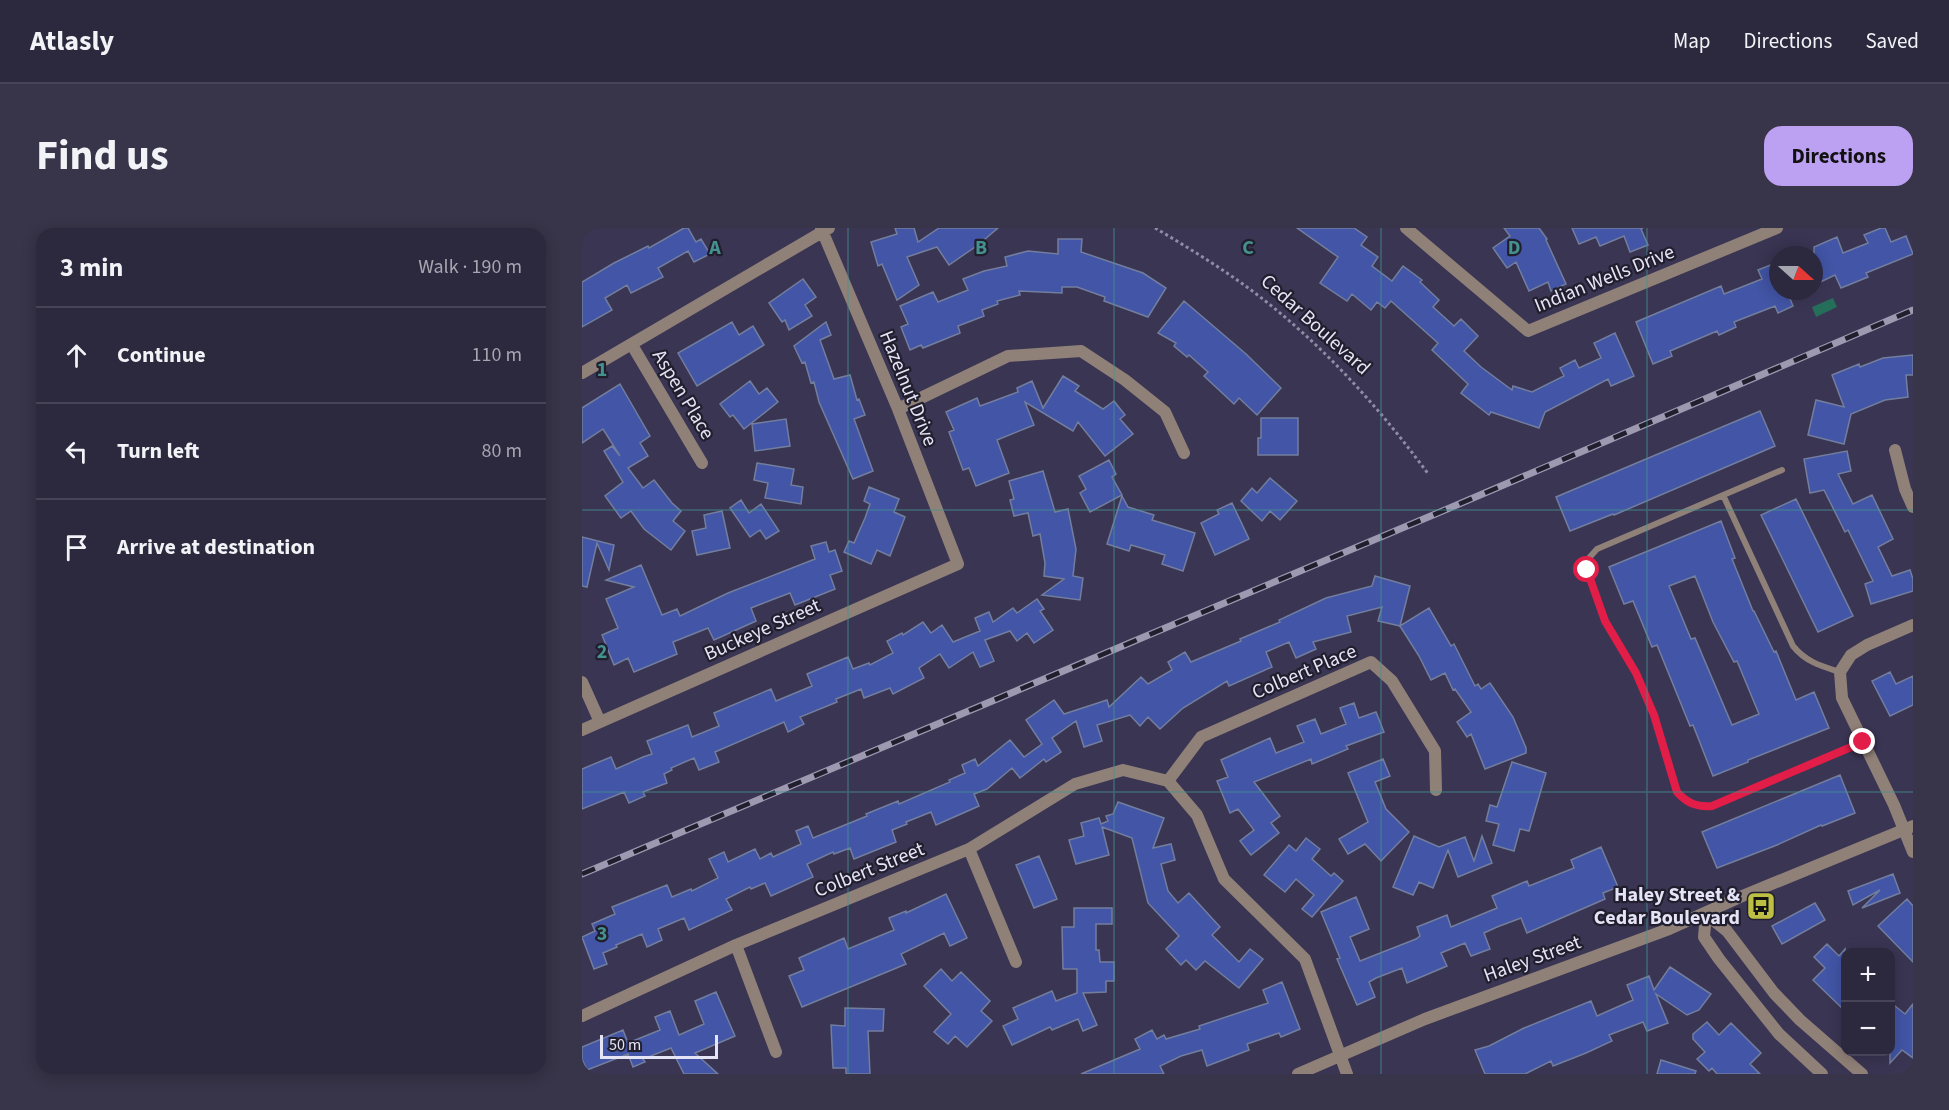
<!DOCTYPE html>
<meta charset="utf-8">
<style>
body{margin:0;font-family:"Source Sans 3",sans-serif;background:#383449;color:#f1f3f6}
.controls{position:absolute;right:18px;bottom:18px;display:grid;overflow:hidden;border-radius:12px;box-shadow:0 3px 15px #0003}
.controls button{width:54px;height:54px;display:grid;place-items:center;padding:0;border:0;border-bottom:2px solid #484458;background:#2c283e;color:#f1f3f6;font:30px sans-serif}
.compass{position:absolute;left:1187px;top:18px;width:54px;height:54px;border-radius:50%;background:#2c283e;box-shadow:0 3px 15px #0003;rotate:111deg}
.scale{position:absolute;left:18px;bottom:15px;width:118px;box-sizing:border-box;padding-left:6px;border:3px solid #e5e3f6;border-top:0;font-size:16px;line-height:21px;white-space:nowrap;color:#e5e3f6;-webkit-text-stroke:4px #211f2d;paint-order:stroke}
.stop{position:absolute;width:18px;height:18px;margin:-14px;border:4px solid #e11d48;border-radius:50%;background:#fff}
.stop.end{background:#e11d48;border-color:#fff;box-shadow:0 2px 6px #0008}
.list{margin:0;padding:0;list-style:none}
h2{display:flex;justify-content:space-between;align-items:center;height:78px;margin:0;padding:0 24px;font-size:26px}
h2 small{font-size:20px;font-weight:400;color:#a6a6b0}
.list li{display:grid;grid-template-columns:39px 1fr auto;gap:18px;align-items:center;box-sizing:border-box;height:96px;padding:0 24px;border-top:2px solid #484458}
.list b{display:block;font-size:22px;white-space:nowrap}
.list em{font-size:20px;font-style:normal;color:#a6a6b0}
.icon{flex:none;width:33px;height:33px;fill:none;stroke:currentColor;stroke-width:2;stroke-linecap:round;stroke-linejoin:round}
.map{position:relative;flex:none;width:1331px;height:846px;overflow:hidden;border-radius:18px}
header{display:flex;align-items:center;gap:36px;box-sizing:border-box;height:84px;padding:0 30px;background:#2c283e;border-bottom:2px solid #484458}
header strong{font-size:28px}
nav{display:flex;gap:33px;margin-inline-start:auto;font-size:21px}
.intro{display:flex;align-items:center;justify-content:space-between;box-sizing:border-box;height:144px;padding:0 36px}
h1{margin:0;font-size:42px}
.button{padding:15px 27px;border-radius:18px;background:#bca0f2;color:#111;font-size:21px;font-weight:700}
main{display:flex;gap:36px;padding:0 36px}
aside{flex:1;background:#2c283e;border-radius:18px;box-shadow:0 3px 15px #0003}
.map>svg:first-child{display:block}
.water{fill:#256e59}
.building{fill:#4255a6;stroke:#737e9e;stroke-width:1.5;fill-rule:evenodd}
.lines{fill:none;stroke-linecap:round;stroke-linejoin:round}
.path{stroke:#8f8ca4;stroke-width:3;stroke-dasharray:3 3;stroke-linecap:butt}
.service{stroke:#908178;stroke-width:6}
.minor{stroke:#908178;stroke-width:12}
.tertiary{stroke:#908178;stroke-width:12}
.rail-casing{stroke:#9d99b1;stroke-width:7}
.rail{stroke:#211f2d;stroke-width:4.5;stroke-dasharray:14;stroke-linecap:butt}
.route{stroke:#e11d48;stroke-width:8}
.grid{fill:none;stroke:#449190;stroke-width:1.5;stroke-opacity:0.55}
.labels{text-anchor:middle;stroke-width:4.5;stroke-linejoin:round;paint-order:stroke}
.street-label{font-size:20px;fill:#e5e3f6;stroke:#211f2d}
.poi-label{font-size:20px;font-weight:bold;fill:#e5e3f6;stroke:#211f2d;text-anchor:end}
.grid-label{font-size:20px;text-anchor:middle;font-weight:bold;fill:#449190;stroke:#211f2d;stroke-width:4.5;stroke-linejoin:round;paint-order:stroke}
</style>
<header>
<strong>Atlasly</strong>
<nav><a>Map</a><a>Directions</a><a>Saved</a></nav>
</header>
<div class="intro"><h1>Find us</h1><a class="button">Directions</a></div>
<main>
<aside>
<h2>3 min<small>Walk · 190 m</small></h2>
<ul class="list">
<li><svg class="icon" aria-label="ahead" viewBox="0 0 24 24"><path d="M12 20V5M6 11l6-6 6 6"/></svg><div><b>Continue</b></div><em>110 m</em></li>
<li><svg class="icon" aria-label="left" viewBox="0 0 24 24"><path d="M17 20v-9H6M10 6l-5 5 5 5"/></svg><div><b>Turn left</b></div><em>80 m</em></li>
<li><svg class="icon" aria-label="arrive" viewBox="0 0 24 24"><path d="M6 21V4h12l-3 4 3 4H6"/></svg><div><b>Arrive at destination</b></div></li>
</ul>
</aside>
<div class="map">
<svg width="1331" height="846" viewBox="0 0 1331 846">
<rect width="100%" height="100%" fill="#3a3553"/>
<path class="water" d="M 1251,70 L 1255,79 L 1234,89 L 1230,79 Z"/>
<path class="building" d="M 102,0 L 106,0 L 114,14 L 119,11 L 128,26 L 112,34 L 106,23 L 76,40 L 81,49 L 49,65 L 45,57 L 23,70 L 30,82 L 0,99 L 0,54 L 32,35 L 66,18 L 67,20 Z
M 313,0 L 332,0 L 336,14 L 357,0 L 416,0 L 396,17 L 367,37 L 355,19 L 325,29 L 337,57 L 315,72 L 300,36 L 296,38 L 289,14 L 315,6 Z
M 715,0 L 772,0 L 785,9 L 779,17 L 796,29 L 790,38 L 810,53 L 821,38 L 840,52 L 838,54 L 857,72 L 851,79 L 872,98 L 879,91 L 896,108 L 882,123 L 899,139 L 930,162 L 931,158 L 950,164 L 982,148 L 978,140 L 993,132 L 997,140 L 1019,130 L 1012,115 L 1033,105 L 1052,148 L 1029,158 L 1026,151 L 963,184 L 957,200 L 909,184 L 907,187 L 879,165 L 886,156 L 850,122 L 856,115 L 809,73 L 803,80 L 795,74 L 789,82 L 770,66 L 765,73 L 738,55 L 756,29 Z
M 922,0 L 957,0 L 965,11 L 964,12 L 984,56 L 969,63 L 966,54 L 947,63 L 934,34 L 925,40 L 911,20 L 928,8 Z
M 990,0 L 1061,0 L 1059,1 L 1066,17 L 1048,24 L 1042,8 L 1018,18 L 1014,9 L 997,16 Z
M 1299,0 L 1303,0 L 1309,14 L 1324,8 L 1331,26 L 1284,45 L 1286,49 L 1259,60 L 1253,47 L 1232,57 L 1232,19 L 1255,9 L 1261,25 L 1286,15 L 1282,7 Z
M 476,11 L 500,11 L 499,24 L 561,45 L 584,60 L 566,89 L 522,73 L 523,69 L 495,59 L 480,59 L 480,65 L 437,63 L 438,67 L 415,73 L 416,76 L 400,82 L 402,88 L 376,98 L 378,105 L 341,120 L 339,117 L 328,122 L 319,99 L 326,96 L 318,78 L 351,64 L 356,74 L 386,62 L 381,51 L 402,43 L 425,38 L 423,29 L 446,23 L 476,26 Z
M 1196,34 L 1196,63 L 1205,63 L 1211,78 L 1196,85 L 1193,78 L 1152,94 L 1154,99 L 1137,107 L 1135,103 L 1088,123 L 1090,128 L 1071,136 L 1054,94 L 1139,58 L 1142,66 L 1180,51 L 1176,42 Z
M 221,51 L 234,69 L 223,77 L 230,88 L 207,102 L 203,92 L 200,94 L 187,75 Z
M 602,73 L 664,126 L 699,160 L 675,187 L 657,170 L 652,176 L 622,148 L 626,144 L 607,127 L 605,129 L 592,118 L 594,115 L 576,105 Z
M 150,94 L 157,107 L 171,98 L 182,117 L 115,158 L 96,125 Z
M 244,94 L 249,107 L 238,112 L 252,151 L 268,147 L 275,172 L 277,171 L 283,187 L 272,191 L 291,243 L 271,251 L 237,174 L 232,154 L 229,155 L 223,134 L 220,135 L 212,118 Z
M 1331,127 L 1331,147 L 1324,147 L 1326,169 L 1303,172 L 1269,186 L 1262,216 L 1226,207 L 1234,172 L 1262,179 L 1250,147 L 1277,136 L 1278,139 L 1301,130 Z
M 481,148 L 497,158 L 493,163 L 521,181 L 532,173 L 543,187 L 538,191 L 551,206 L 523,228 L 496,194 L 491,203 L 443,174 L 452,197 L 415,212 L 427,245 L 394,258 L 387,240 L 381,242 L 367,204 L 372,202 L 364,184 L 395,170 L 398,178 L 409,174 L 436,164 L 435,160 L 450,153 L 461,180 Z
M 168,153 L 177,166 L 185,160 L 196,174 L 162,201 L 151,187 L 148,189 L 138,176 Z
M 38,156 L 68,208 L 58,215 L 66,228 L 46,240 L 61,260 L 72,252 L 90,275 L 99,283 L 91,293 L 103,303 L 89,322 L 62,301 L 49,283 L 39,290 L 23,268 L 41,254 L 22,223 L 30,218 L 38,228 L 21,201 L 0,215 L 0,180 Z
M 1178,183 L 1193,218 L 1032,287 L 1031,286 L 988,303 L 974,269 Z
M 679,190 L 716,190 L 716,227 L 676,227 L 676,210 L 679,210 Z
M 204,191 L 208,218 L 173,223 L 170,196 Z
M 1265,223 L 1269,243 L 1256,246 L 1271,276 L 1290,267 L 1311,311 L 1296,319 L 1310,348 L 1328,342 L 1331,351 L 1331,363 L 1289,376 L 1283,356 L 1291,353 L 1266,302 L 1263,304 L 1242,262 L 1228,265 L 1222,231 Z
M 527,232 L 534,246 L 530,249 L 540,267 L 508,284 L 498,265 L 504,261 L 497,248 Z
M 175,235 L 212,241 L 209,257 L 221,259 L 219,276 L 183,270 L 186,255 L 172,252 Z
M 461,243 L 473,284 L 486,281 L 494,321 L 491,348 L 501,350 L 498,372 L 460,367 L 482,351 L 462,348 L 463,335 L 458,306 L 451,308 L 446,285 L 432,288 L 428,272 L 432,271 L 427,253 Z
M 688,250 L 715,273 L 698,292 L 688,283 L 680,293 L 659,273 L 670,260 L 675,265 Z
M 287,259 L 317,271 L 312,284 L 323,289 L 308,328 L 295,322 L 289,336 L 262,324 L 267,313 L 272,315 L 283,290 L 288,276 L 282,273 Z
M 540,268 L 546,279 L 572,287 L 570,292 L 613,305 L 601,343 L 580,336 L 583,327 L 549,317 L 547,323 L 525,316 Z
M 1214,271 L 1271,388 L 1236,404 L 1179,287 Z
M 159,272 L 167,285 L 179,276 L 197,303 L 184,311 L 178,302 L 168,309 L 148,280 Z
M 650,275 L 667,311 L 633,327 L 619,295 L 637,286 L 635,282 Z
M 140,283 L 148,320 L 115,327 L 110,303 L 124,300 L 122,287 Z
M 1139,293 L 1153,330 L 1150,331 L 1171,383 L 1172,383 L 1192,424 L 1194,423 L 1214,472 L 1232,464 L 1247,500 L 1166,532 L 1166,534 L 1131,548 L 1111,497 L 1108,498 L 1075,417 L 1070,419 L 1051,373 L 1042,376 L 1027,339 ZM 1113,348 L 1131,394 L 1152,434 L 1155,433 L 1177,486 L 1150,497 L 1113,410 L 1109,411 L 1087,358 Z
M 0,309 L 32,317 L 27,342 L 15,315 L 5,359 L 0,358 Z
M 244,314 L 247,324 L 253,322 L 260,343 L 248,347 L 253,361 L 213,377 L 208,365 L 192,371 L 169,380 L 174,393 L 132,412 L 126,400 L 91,414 L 95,426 L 52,444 L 46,430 L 32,437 L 20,407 L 36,400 L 24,371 L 52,359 L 24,352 L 59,337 L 80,387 L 95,381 L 98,388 L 146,365 L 233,331 L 229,318 Z
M 793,348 L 828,358 L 818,398 L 847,380 L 869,418 L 872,416 L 893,458 L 896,456 L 899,461 L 908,455 L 931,489 L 944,520 L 944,525 L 903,541 L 889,506 L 885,509 L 875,494 L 889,484 L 873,461 L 871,462 L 863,445 L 849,452 L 837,428 L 818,398 L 796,393 L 800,379 L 765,388 L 769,404 L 731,414 L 734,421 L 714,430 L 707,414 L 684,424 L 690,439 L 647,458 L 645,453 L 601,480 L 578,501 L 566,489 L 558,498 L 548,487 L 515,497 L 520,513 L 502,519 L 494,493 L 470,510 L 479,524 L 464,534 L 462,531 L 438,550 L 430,540 L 405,561 L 392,566 L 397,578 L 354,597 L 349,584 L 324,594 L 325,596 L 310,602 L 314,614 L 272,631 L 268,620 L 252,626 L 251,624 L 225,636 L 231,649 L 189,668 L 183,655 L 169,661 L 168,659 L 144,671 L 150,682 L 107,702 L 102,690 L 76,701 L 80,712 L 65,719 L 60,706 L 34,717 L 35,719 L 21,725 L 25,736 L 12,741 L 0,709 L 13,703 L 10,696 L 33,686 L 30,679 L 85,657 L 90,669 L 109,661 L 110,663 L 136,650 L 127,631 L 142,624 L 146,634 L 173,621 L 178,631 L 189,625 L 191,629 L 219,616 L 214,603 L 226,598 L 231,610 L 285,588 L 284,586 L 316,573 L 317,576 L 368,554 L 367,552 L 383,545 L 380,537 L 393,531 L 396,538 L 428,512 L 442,529 L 460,516 L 444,492 L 472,472 L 482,486 L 525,472 L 527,479 L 559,449 L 566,456 L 590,442 L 586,434 L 603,424 L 609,434 L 659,413 L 658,411 L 698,394 L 697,392 L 744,370 L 790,358 Z
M 455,371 L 462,381 L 458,383 L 471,402 L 452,415 L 445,405 L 435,413 L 428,403 L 403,412 L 412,433 L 398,439 L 391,424 L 367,440 L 358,426 L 337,440 L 342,450 L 311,466 L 308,460 L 282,470 L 279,461 L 254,471 L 255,474 L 218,489 L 222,496 L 206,504 L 202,494 L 133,524 L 137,534 L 117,542 L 112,530 L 89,540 L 90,542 L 82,546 L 85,555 L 61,564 L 63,568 L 47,575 L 42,564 L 0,581 L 0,541 L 29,529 L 34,541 L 61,529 L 70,526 L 65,513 L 106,497 L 110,509 L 137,498 L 132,485 L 189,461 L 194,473 L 230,458 L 225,446 L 266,429 L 271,441 L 287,435 L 288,437 L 311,425 L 305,413 L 320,405 L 321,407 L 341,394 L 349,405 L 360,397 L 371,414 L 398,403 L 393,390 L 407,384 L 411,394 L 431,380 L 435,385 Z
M 1308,444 L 1314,456 L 1331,448 L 1331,477 L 1308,488 L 1290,453 Z
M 772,475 L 777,490 L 794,484 L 802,504 L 764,518 L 766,521 L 730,536 L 729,531 L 672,554 L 698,588 L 689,595 L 697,605 L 669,627 L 658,613 L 672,602 L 656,581 L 648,585 L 635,553 L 646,549 L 639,532 L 688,510 L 694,525 L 722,514 L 715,498 L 733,491 L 739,506 L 764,496 L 758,480 Z
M 801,531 L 808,548 L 793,554 L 804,581 L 827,604 L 799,633 L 783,616 L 766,626 L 757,611 L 786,594 L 766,545 Z
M 930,534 L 964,545 L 947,603 L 938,601 L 932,623 L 911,617 L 917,596 L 904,593 L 908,577 L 915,579 Z
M 1258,547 L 1273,585 L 1240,598 L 1239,597 L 1195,617 L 1135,640 L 1120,604 Z
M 536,574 L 582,590 L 571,620 L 589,616 L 593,632 L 579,636 L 586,663 L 596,675 L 607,665 L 638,699 L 630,707 L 657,734 L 668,721 L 681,731 L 657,760 L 623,733 L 614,742 L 604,732 L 599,737 L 584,721 L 597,708 L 566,675 L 550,610 L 520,599 L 527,627 L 494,636 L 487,612 L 502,608 L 499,595 L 517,590 L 519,596 L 526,593 L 524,588 L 531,586 Z
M 832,608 L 857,619 L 883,609 L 892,633 L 900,608 L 910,635 L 876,649 L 866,622 L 851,660 L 837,654 L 831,667 L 811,659 Z
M 724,610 L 738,621 L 730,631 L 749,648 L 752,645 L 761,653 L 730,689 L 720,681 L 732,667 L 714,651 L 703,664 L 682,647 L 707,617 L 714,623 Z
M 1019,619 L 1036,659 L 1021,665 L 1023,671 L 945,705 L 939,690 L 915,699 L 902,705 L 908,721 L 889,728 L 883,715 L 859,725 L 865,738 L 825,755 L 820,740 L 794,750 L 787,754 L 793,769 L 775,777 L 755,731 L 758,730 L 739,684 L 774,669 L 787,701 L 768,709 L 778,733 L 834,711 L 838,708 L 835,699 L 865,687 L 869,699 L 915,680 L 910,668 L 945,653 L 947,658 L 992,640 L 989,632 Z
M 457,628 L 475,671 L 452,680 L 434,637 Z
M 1311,646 L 1318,665 L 1280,680 L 1298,662 L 1271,677 L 1266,663 Z
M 364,666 L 385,710 L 368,718 L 362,705 L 319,726 L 324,736 L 220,779 L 207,748 L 222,742 L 217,730 L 262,710 L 266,721 L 312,702 L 307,690 L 324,683 L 324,685 Z
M 1325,671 L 1331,678 L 1331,734 L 1296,698 Z
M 1233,675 L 1243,692 L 1200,716 L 1190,698 Z
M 492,680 L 530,680 L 530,696 L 514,696 L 514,722 L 517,722 L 518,734 L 532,734 L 532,753 L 524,753 L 524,764 L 501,765 L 515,797 L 501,803 L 496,791 L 470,802 L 468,799 L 430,817 L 421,798 L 436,791 L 431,780 L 470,763 L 474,773 L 495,765 L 495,741 L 481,741 L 480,699 L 492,699 Z
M 1245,716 L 1257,728 L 1263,721 L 1263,783 L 1231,752 L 1243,740 L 1232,729 Z
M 1088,739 L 1129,766 L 1117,782 L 1105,787 L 1074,766 L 1086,795 L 1065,803 L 1061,794 L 1027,807 L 1030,813 L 1004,825 L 971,838 L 969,833 L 943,846 L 903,846 L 893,822 L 907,818 L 942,800 L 1009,773 L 1015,788 L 1051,772 L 1045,757 L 1067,748 L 1072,762 Z
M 359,741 L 370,753 L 379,744 L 408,773 L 399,783 L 410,793 L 385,819 L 373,808 L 366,816 L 352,804 L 369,786 L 342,758 Z
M 700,754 L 718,801 L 699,809 L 697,805 L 665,816 L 667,822 L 625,838 L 620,822 L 599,828 L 578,838 L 582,846 L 499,846 L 558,821 L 553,811 L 570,802 L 575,811 L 582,807 L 584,811 L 618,801 L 617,798 L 686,775 L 681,762 Z
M 134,764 L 153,808 L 113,825 L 136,846 L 102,846 L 89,820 L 61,831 L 63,834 L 51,839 L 46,826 L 5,842 L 0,831 L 0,819 L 41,802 L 46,815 L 78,802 L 73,789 L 88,783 L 97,807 L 122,796 L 113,773 Z
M 1308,774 L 1323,786 L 1331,776 L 1331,830 L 1320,822 L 1308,835 Z
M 263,780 L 302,781 L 301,803 L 286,803 L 288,846 L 264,846 L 264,840 L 251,840 L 249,797 L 263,798 Z
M 1125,794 L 1137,807 L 1149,795 L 1179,825 L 1168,836 L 1178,846 L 1135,846 L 1130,840 L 1127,843 L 1115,831 L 1123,824 L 1111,811 L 1111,806 Z
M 1079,832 L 1114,843 L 1113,846 L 1075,846 Z"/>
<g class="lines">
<path class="path" d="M 573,0 C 607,20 641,41 673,65 C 740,116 797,179 847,247"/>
<path class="service" d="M 1200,242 L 1015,321 L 1007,330 L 1005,342 L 1023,393 L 1054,445 L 1072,487 L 1095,564 C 1106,576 1115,579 1130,578 L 1281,514
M 1141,267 L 1211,418 C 1224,434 1239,438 1258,444"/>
<path class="minor" d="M 824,0 L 946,103 L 1195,0
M 50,117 L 120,235
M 0,145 L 247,0
M 316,181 L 426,128 L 499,123 L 543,152 L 583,184 L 602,225
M 1313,222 L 1323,261 L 1331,279
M 1331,397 L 1285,417 L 1269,427 L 1258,444 L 1260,470 L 1312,577 L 1331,624
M 0,454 L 18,494
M 0,502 L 376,336 L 316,181 L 239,0
M 586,553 L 619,509 L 789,434 L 810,453 L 853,523 L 854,562
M 586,553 L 615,587 L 642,651 L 723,731 L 765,846
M 387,621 L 434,734
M 154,717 L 194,824
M 0,788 L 154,717 L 387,621 L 493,556 L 541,542 L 586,553"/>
<path class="tertiary" d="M 1124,686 L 1145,703 L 1192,765 L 1218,792 L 1280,846
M 1124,686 L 1122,709 L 1137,731 L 1197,806 L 1240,846
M 716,846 L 843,791 L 1087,701 L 1158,669 L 1331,598"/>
<g class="rail-casing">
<path id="rail" d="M 0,646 L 870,279 L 1331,82"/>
</g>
<use href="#rail" class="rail"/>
</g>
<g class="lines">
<path class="route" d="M 1005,342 L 1023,393 L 1054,445 L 1072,487 L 1095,564 C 1106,576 1115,579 1130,578 L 1281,514"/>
</g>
<path class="grid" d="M 266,0 L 266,846M 532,0 L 532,846M 799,0 L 799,846M 1065,0 L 1065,846M 0,282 L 1331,282M 0,564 L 1331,564"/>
<defs>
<g id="bus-square" transform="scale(1.5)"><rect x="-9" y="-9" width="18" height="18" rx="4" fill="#bcbf44" stroke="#211f2d"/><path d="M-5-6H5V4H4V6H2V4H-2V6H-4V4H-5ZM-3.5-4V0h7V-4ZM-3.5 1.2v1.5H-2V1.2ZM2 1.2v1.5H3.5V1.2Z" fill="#111"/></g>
</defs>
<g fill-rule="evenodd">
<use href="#bus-square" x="1179" y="678"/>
</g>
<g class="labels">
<g class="street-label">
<text transform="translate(1022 50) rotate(-22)" y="7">Indian Wells Drive</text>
<text transform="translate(734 96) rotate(42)" y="7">Cedar Boulevard</text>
<text transform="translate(327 160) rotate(68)" y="7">Hazelnut Drive</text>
<text transform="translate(102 166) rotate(59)" y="7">Aspen Place</text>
<text transform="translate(180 401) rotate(-24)" y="7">Buckeye Street</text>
<text transform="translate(722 443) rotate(-23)" y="7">Colbert Place</text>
<text transform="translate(287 641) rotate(-22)" y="7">Colbert Street</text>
<text transform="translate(950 730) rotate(-20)" y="7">Haley Street</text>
</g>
<g class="poi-label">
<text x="1158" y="673">Haley Street &amp;<tspan x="1158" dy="23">Cedar Boulevard</tspan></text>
</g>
</g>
<g class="grid-label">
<text x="133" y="26">A</text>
<text x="399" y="26">B</text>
<text x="666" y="26">C</text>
<text x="932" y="26">D</text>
<text x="20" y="148">1</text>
<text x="20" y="430">2</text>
<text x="20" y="712">3</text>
</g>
</svg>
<div class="controls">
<button>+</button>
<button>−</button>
</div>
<svg class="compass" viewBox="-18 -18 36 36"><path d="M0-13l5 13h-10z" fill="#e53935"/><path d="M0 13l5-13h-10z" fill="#a6a6b0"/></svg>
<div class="scale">50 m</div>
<div class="stop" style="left:1005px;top:342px"></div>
<div class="stop end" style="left:1281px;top:514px"></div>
</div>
</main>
